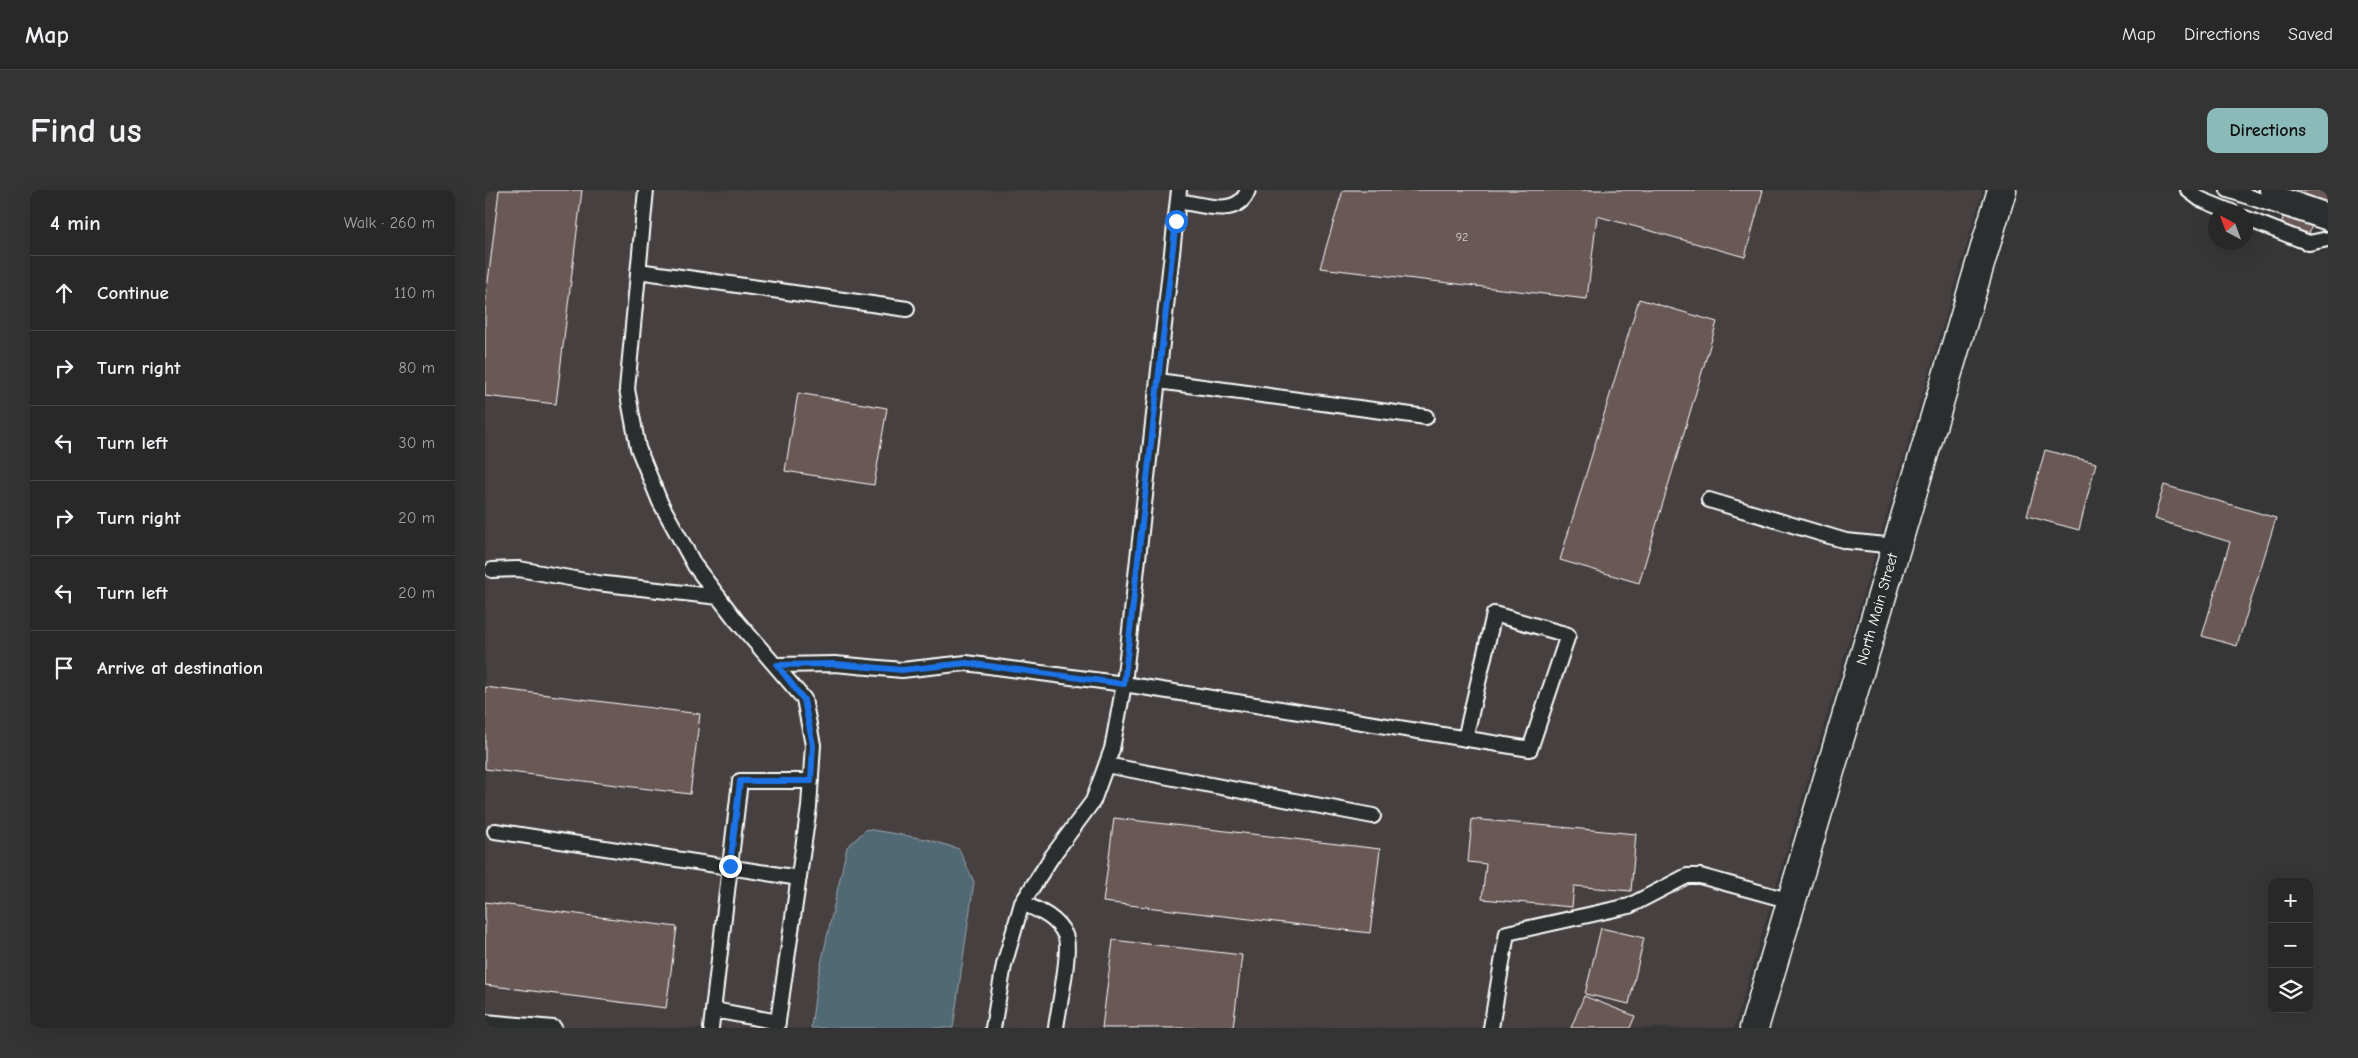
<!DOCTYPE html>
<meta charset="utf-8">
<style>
body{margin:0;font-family:"Comic Neue",sans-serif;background:#353434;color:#f1f3f6}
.controls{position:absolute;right:15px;bottom:15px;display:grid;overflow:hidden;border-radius:10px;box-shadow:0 5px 20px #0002}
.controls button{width:45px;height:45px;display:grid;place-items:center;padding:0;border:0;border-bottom:1px solid #454445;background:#292828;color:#f1f3f6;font:25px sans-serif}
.compass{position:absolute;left:1723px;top:15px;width:45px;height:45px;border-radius:50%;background:#292828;box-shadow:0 5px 20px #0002;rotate:319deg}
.stop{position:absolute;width:15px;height:15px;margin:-11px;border:4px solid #1a73e8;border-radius:50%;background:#fff}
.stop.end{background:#1a73e8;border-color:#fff;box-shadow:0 1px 5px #0008}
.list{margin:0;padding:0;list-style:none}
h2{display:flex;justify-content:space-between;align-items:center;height:65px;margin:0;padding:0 20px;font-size:21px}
h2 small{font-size:16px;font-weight:400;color:#a5a6a8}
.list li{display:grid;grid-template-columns:32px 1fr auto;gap:15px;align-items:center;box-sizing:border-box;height:75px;padding:0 20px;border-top:1px solid #454445}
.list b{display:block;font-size:19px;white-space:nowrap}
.list em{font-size:16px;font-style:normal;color:#a5a6a8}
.icon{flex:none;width:28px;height:28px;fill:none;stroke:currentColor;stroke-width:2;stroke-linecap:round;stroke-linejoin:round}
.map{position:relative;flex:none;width:1843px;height:838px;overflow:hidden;border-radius:10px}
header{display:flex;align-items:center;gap:30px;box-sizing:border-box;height:70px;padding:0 25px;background:#292828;border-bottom:1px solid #454445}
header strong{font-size:24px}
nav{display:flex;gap:28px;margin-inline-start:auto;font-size:18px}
.intro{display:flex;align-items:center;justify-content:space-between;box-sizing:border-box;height:120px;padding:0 30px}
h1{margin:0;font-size:35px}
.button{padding:12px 22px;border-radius:10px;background:#8bbbb9;color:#111;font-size:18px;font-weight:700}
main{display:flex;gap:30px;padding:0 30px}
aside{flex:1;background:#292828;border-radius:10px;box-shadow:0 5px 20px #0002}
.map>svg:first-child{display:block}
.built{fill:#474040}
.water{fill:#516875;stroke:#97a4ac}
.building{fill:#6b5956;stroke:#fff}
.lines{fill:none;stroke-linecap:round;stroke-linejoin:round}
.lane-casing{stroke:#fff;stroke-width:18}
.street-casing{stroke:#fff;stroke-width:31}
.lane{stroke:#2a2d2e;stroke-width:14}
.street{stroke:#2a2d2e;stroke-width:28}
.route{stroke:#1a73e8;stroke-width:6}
.labels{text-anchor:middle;stroke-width:4.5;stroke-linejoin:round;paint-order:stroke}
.number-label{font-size:12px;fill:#dad6d5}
.street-label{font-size:15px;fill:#fff;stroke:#2a2d2e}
</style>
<header>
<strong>Map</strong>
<nav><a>Map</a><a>Directions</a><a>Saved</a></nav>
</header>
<div class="intro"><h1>Find us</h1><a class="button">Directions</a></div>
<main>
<aside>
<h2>4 min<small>Walk · 260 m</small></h2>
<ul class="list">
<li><svg class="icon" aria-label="ahead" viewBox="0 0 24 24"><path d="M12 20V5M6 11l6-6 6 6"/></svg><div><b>Continue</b></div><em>110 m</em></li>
<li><svg class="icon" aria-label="right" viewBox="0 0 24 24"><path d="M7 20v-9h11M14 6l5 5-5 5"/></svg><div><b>Turn right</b></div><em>80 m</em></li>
<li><svg class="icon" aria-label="left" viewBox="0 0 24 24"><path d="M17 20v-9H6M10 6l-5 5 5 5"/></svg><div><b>Turn left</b></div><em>30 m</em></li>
<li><svg class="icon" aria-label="right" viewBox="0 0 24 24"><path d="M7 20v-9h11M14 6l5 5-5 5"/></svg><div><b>Turn right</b></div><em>20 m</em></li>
<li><svg class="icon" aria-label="left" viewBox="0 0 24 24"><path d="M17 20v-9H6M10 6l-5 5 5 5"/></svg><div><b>Turn left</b></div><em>20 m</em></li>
<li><svg class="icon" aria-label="arrive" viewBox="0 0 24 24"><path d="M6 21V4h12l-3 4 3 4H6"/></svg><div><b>Arrive at destination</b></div></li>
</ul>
</aside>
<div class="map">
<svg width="1843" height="838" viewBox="0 0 1843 838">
<rect width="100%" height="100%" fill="#373636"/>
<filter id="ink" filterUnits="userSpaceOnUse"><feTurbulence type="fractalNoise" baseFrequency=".02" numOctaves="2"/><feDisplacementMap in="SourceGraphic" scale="10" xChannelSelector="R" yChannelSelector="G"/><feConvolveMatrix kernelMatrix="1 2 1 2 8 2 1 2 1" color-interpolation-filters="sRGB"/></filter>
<g filter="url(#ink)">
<path class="built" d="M 0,0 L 1498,0 L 1249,838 L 0,838 Z"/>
<path class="water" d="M 382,639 L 441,649 L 474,659 L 489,692 L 468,838 L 326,838 L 332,792 L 362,657 Z"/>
<path class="building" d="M 14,0 L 97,0 L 71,214 L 0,206 L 0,117 Z
M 858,0 L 1278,0 L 1260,67 L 1112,26 L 1102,109 L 835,78 Z
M 1801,0 L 1843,0 L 1843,14 L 1835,11 L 1824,44 L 1796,35 L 1806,2 Z
M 1154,109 L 1232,132 L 1154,393 L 1075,370 Z
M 313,203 L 402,218 L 389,295 L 300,281 Z
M 1560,260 L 1611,273 L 1594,340 L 1542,326 Z
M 1679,295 L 1791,328 L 1752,456 L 1717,446 L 1745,352 L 1669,329 Z
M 0,497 L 215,524 L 205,604 L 0,579 Z
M 629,628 L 895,659 L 885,743 L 618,712 Z
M 987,629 L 1151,644 L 1146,701 L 1089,696 L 1087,717 L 997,709 L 1001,674 L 983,672 Z
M 0,712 L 192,737 L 181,818 L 0,795 Z
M 1116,738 L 1159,748 L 1144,814 L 1100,804 Z
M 628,750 L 757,765 L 748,838 L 617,838 Z
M 1099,806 L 1150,826 L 1145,838 L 1086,838 Z"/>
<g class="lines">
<g class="lane-casing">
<path id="lane" d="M 161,0 L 142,199 L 153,258 L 175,312 L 210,376 L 251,430 L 319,509 L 328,555 L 324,617 L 292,838
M 1703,0 L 1715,9 L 1747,22
M 1743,0 L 1843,33
M 1782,0 L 1843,21
M 693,11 C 716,14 753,29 763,0
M 1760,28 L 1824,53 L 1843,49
M 153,81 L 422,119
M 673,191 L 941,227
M 1224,310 L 1361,351 L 1411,356
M 7,380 L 34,379 L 112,393 L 234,407
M 292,475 L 350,474 L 417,480 L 481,473 L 639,494 L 1045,559 L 1083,445 L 1009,424 L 980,549
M 621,575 L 888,626
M 10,641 L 314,688
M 537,713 C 553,720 572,727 580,745 C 587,759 573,820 571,838
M 229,820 L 293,832
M 0,832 L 69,838
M 226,838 L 255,591 L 326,591
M 508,838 L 519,775 L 537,713 L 568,665 L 608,611 L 627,559 L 639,494 L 694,0
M 1006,838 L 1022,743 L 1144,716 L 1202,686 L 1215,686 L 1306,711"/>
</g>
<g class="street-casing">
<path id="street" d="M 1269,838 L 1517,0"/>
</g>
<use href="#lane" class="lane"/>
<use href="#street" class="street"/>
</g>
</g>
<g class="lines" filter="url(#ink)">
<path class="route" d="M 245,676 L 255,591 L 326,591 L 328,555 L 319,510 L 292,475 L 350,474 L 417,480 L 481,473 L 639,494 L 691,31"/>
</g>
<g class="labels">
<g class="number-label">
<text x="977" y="51">92</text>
</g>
<g class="street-label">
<text transform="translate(1392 419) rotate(-74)" y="5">North Main Street</text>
</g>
</g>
</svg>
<div class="controls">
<button>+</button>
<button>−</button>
<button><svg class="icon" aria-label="layers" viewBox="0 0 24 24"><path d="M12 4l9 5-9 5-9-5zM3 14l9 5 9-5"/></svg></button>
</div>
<svg class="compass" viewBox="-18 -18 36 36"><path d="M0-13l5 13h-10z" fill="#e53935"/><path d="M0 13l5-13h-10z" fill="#a5a6a8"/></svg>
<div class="stop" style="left:691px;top:31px"></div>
<div class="stop end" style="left:245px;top:676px"></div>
</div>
</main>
